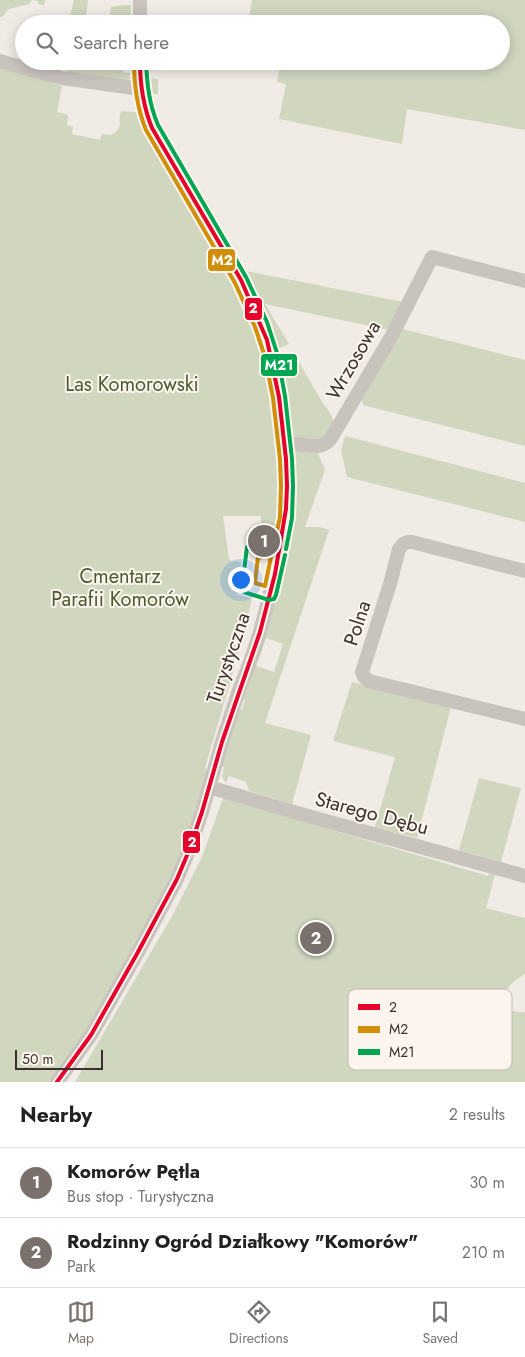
<!DOCTYPE html>
<meta charset="utf-8">
<style>
body{margin:0;font-family:Jost,sans-serif;background:#f6f6f6;color:#222}
.scale{position:absolute;left:15px;bottom:12px;width:88px;box-sizing:border-box;padding-left:5px;border:2px solid #3b302b;border-top:0;font-size:14px;line-height:18px;white-space:nowrap;color:#3b302b;-webkit-text-stroke:4px #fbf5ee;paint-order:stroke}
.you{position:absolute;left:240px;top:579px;width:18px;height:18px;margin:-12px;border:4px solid #fff;border-radius:50%;background:#1a73e8;box-shadow:0 0 0 8px #1a73e833}
.badge{display:grid;place-items:center;width:32px;height:32px;border-radius:50%;background:#7a716c;color:#fff;font-size:16px;font-weight:700}
.pin{position:absolute;translate:-50% -50%;border:2px solid #fff;box-shadow:0 1px 5px #0006}
.list{margin:0;padding:0;list-style:none}
h2{display:flex;justify-content:space-between;align-items:center;height:65px;margin:0;padding:0 20px;font-size:21px}
h2 small{font-size:16px;font-weight:400;color:#767676}
.list li{display:grid;grid-template-columns:32px 1fr auto;gap:15px;align-items:center;box-sizing:border-box;height:70px;padding:0 20px;border-top:1px solid #e0e0e0}
.list b{display:block;font-size:19px;white-space:nowrap}
.list p{margin:0;font-size:16px;white-space:nowrap;color:#767676}
.list em{font-size:16px;font-style:normal;color:#767676}
.icon{flex:none;width:28px;height:28px;fill:none;stroke:currentColor;stroke-width:2;stroke-linecap:round;stroke-linejoin:round}
.map{position:relative;flex:none;width:525px;height:1082px;overflow:hidden}
.search{position:absolute;background:#fff;box-shadow:0 2px 12px #0003;left:15px;right:15px;top:15px;height:55px;display:flex;align-items:center;gap:12px;box-sizing:border-box;padding:0 18px;border-radius:28px;color:#767676;font-size:19px}
.sheet{height:205px;background:#fff}
nav{display:flex;justify-content:space-around;align-items:center;box-sizing:border-box;height:70px;border-top:1px solid #e0e0e0;background:#fff;font-size:14px;color:#767676}
nav a{display:grid;justify-items:center;gap:2px}
nav .on{color:#7a716c}
.map>svg:first-child{display:block}
.green{fill:#d1d6bf}
.lines{fill:none;stroke-linecap:round;stroke-linejoin:round}
.minor{stroke:#c9c3be;stroke-width:14}
.bus-1-casing{stroke:#fbf5ee;stroke-width:8}
.bus-2-casing{stroke:#fbf5ee;stroke-width:8}
.bus-3-casing{stroke:#fbf5ee;stroke-width:8}
.bus-1{stroke:#e4002b;stroke-width:4}
.bus-2{stroke:#d18e09;stroke-width:4}
.bus-3{stroke:#00a651;stroke-width:4}
.labels{text-anchor:middle;stroke-width:4;stroke-linejoin:round;paint-order:stroke}
.street-label{font-size:20px;fill:#3b302b;stroke:#fbf5ee}
.park-label{font-size:20px;fill:#4a5a2e;stroke:#fbf5ee}
.key{fill:#fbf5ee;stroke:#c1bab4;stroke-width:1}
.key-label{font-size:14px;fill:#3b302b}
.line-badge{stroke:#fbf5ee;stroke-width:2}
.badge-label{font-size:14px;text-anchor:middle;font-weight:bold;fill:#fff}
</style>
<div class="map">
<svg width="525" height="1082" viewBox="0 0 525 1082">
<rect width="100%" height="100%" fill="#f0ebe5"/>
<path class="green" d="M 0,0 L 45,0 L 44,5 L 38,4 L 38,1 L 32,0 L 29,4 L 9,9 L 2,17 L 0,17 Z
M 74,0 L 88,0 L 86,17 L 98,19 L 98,23 L 103,24 L 68,24 Z
M 252,0 L 525,0 L 525,130 L 407,109 L 402,144 L 279,119 L 286,84 L 277,82 L 281,61 L 501,61 L 501,24 L 248,24 Z
M 124,5 L 131,5 L 131,24 L 108,24 L 111,7 Z
M 64,61 L 84,61 L 85,63 L 105,64 L 111,62 L 123,61 L 123,72 L 130,73 L 129,85 L 67,73 Z
M 0,64 L 62,86 L 57,112 L 68,115 L 67,125 L 73,127 L 72,134 L 100,140 L 102,134 L 111,135 C 125,126 117,123 121,111 L 136,112 L 141,128 L 151,146 C 190,211 240,283 262,357 C 267,376 269,396 272,417 C 274,438 277,459 278,481 C 279,494 280,530 270,539 L 260,539 L 259,540 L 256,540 L 257,534 L 262,533 L 261,516 L 223,516 L 229,559 L 230,559 L 231,561 L 242,562 L 237,595 L 250,597 L 252,599 L 237,659 L 205,768 L 208,770 L 184,851 L 95,1020 L 51,1082 L 0,1082 Z
M 145,78 L 158,79 L 158,94 L 153,94 L 154,113 L 180,157 L 174,157 L 152,115 Z
M 232,248 L 246,271 L 403,302 L 389,330 L 265,304 L 289,344 L 280,348 L 275,348 L 259,307 L 263,305 L 260,299 L 255,300 L 230,250 Z
M 399,328 L 525,360 L 525,446 L 363,405 L 362,399 Z
M 293,352 L 324,405 C 329,409 332,418 336,425 L 320,441 L 295,437 L 289,432 L 278,359 Z
M 345,436 L 525,483 L 525,522 L 347,477 L 341,450 Z
M 297,450 L 316,452 L 318,453 L 325,470 L 305,527 C 314,527 320,526 329,530 L 265,723 L 311,735 L 292,804 L 249,791 L 246,782 L 229,776 L 226,783 L 222,777 L 224,767 L 220,766 L 237,707 L 242,710 L 245,700 L 241,698 L 254,665 L 274,672 L 283,644 L 266,638 L 258,662 L 255,661 L 291,512 L 296,512 L 297,482 L 292,482 L 292,455 Z
M 352,682 L 451,707 L 417,838 L 375,827 L 395,757 L 333,741 Z
M 479,778 L 521,788 L 501,862 L 459,850 Z
M 223,798 L 488,876 L 489,873 L 495,875 L 486,908 L 525,918 L 525,974 C 518,978 511,983 507,990 C 500,1005 511,1014 525,1012 L 525,1082 L 75,1082 L 171,918 L 202,857 Z"/>
<g class="lines">
<path class="minor" d="M 140,24 L 140,0
M 0,61 L 31,70 L 62,78 L 141,89
M 284,445 C 289,444 293,444 297,444 C 310,445 320,450 330,440 L 391,337 L 432,257 L 525,281
M 525,571 L 412,542 L 408,542 L 403,544 L 399,549 L 390,584 L 362,672 L 364,677 L 369,681 L 525,719
M 209,787 L 308,816 L 525,876
M 57,1082 L 91,1035 L 138,952 L 177,879 L 188,853 L 202,812 L 222,742 L 239,690 L 250,662 L 260,632 L 275,574 L 286,509 L 287,486 L 286,459 L 279,397 L 271,355 L 267,340 L 241,280 L 152,128 C 142,106 140,85 140,61"/>
<g class="bus-1-casing">
<path id="bus-1" d="M 57,1082 L 91,1035 L 138,952 L 177,879 L 188,853 L 202,812 L 222,742 L 260,632 L 275,574 L 286,509 L 287,486 L 286,459 L 279,397 L 267,340 L 241,280 L 152,128 C 143,106 140,85 140,61"/>
</g>
<g class="bus-2-casing">
<path id="bus-2" d="M 134,61 C 134,85 137,108 146,130 L 235,283 L 255,327 L 265,357 L 273,398 L 280,459 L 281,486 L 280,517 L 274,545
M 258,557 L 271,557 L 265,586 L 255,583 Z"/>
</g>
<g class="bus-3-casing">
<path id="bus-3" d="M 146,61 C 147,84 149,104 158,125 L 246,277 L 267,322 L 277,353 L 285,396 L 292,459 L 293,486 L 292,518 L 286,549
M 274,545 L 251,545 L 247,547 L 242,587 L 244,592 L 269,600 L 274,599 L 276,595 L 285,555"/>
</g>
<use href="#bus-1" class="bus-1"/>
<use href="#bus-2" class="bus-2"/>
<use href="#bus-3" class="bus-3"/>
</g>
<g class="labels">
<g class="street-label">
<text transform="translate(353 360) rotate(-60)" y="7">Wrzosowa</text>
<text transform="translate(357 623) rotate(-72)" y="7">Polna</text>
<text transform="translate(228 658) rotate(-71)" y="7">Turystyczna</text>
<text transform="translate(372 813) rotate(15)" y="7">Starego Dębu</text>
</g>
<g class="park-label">
<text x="132" y="391">Las Komorowski</text>
<text x="120" y="583">Cmentarz<tspan x="120" dy="23">Parafii Komorów</tspan></text>
</g>
</g>
<rect x="348" y="989" width="164" height="81" rx="8" class="key"/>
<rect x="358" y="1004" width="22" height="6" fill="#e4002b"/>
<rect x="358" y="1026" width="22" height="7" fill="#d18e09"/>
<rect x="358" y="1049" width="22" height="6" fill="#00a651"/>
<g class="key-label">
<text x="389" y="1012">2</text>
<text x="389" y="1034">M2</text>
<text x="389" y="1057">M21</text>
</g>
<g class="line-badge">
<rect x="207" y="248" width="29" height="24" rx="5" fill="#d18e09"/>
<rect x="244" y="297" width="19" height="24" rx="5" fill="#e4002b"/>
<rect x="260" y="353" width="38" height="24" rx="5" fill="#00a651"/>
<rect x="182" y="830" width="19" height="24" rx="5" fill="#e4002b"/>
</g>
<g class="badge-label">
<text x="222" y="265">M2</text>
<text x="253" y="313">2</text>
<text x="279" y="370">M21</text>
<text x="192" y="847">2</text>
</g>
</svg>
<div class="scale">50 m</div>
<div class="you"></div>
<div class="pin badge" style="left:264px;top:541px">1</div>
<div class="pin badge" style="left:316px;top:938px">2</div>
<div class="search"><svg class="icon" aria-label="search" viewBox="0 0 24 24"><circle cx="10" cy="10" r="6"/><path d="M15 15l6 6"/></svg>Search here</div>
</div>
<section class="sheet">
<h2>Nearby<small>2 results</small></h2>
<ul class="list">
<li><span class="badge">1</span><div><b>Komorów Pętla</b><p>Bus stop · Turystyczna</p></div><em>30 m</em></li>
<li><span class="badge">2</span><div><b>Rodzinny Ogród Działkowy &quot;Komorów&quot;</b><p>Park</p></div><em>210 m</em></li>
</ul>
</section>
<nav>
<a class="on"><svg class="icon" aria-label="map" viewBox="0 0 24 24"><path d="M3 6l6-2 6 2 6-2v14l-6 2-6-2-6 2zM9 4v14M15 6v14"/></svg>Map</a>
<a><svg class="icon" aria-label="directions" viewBox="0 0 24 24"><path d="M12 3l9 9-9 9-9-9zM9 14v-3h6M13 9l2 2-2 2"/></svg>Directions</a>
<a><svg class="icon" aria-label="saved" viewBox="0 0 24 24"><path d="M7 4h10v16l-5-4-5 4z"/></svg>Saved</a>
</nav>
